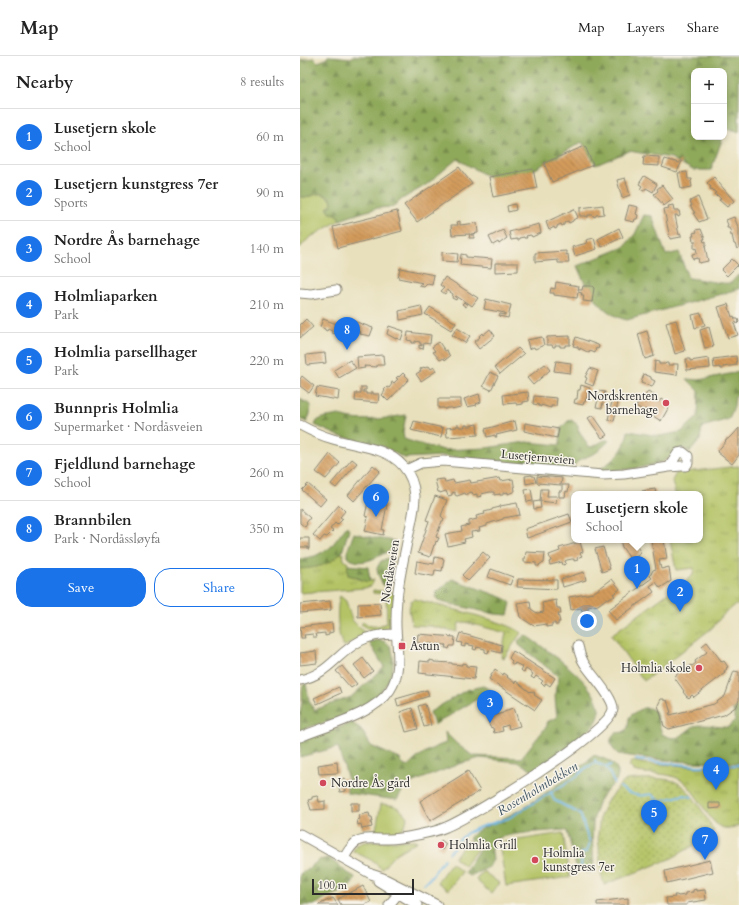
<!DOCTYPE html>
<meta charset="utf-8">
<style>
body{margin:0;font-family:Cardo,serif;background:#f6f6f6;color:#222}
.controls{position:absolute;right:12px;top:12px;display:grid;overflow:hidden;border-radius:8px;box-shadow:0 2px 6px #0003}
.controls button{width:36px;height:36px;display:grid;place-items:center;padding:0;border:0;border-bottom:1px solid #e0e0e0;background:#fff;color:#222;font:20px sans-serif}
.scale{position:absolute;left:12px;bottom:10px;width:102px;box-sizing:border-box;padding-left:4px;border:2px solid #2b2b2b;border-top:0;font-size:11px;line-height:14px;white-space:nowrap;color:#2b2b2b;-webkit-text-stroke:3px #f7f3e8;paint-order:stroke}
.you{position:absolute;left:287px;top:565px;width:14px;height:14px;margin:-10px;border:3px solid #fff;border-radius:50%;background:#1a73e8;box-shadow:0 0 0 6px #1a73e833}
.badge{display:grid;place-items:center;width:26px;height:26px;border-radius:50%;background:#1a73e8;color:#fff;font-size:13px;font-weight:700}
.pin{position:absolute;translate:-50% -33px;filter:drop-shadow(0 1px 2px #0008)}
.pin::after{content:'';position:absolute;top:21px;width:14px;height:12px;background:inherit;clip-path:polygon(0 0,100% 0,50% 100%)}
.popup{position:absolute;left:271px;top:435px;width:132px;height:52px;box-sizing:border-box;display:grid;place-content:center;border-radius:8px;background:#fff;filter:drop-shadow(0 1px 3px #0005);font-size:13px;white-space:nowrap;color:#767676}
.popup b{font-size:15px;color:#222}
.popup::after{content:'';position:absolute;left:50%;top:100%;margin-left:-8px;border:8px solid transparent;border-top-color:#fff}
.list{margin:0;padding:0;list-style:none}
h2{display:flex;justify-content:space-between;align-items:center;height:52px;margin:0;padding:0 16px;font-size:17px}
h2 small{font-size:13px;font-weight:400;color:#767676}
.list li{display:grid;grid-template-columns:26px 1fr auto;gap:12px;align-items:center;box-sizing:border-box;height:56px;padding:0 16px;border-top:1px solid #e0e0e0}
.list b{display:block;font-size:15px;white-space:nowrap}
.list p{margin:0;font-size:13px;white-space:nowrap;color:#767676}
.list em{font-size:13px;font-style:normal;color:#767676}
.actions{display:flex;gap:8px;padding:12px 16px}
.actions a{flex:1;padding:9px 0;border:1px solid #1a73e8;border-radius:16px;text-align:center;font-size:14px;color:#1a73e8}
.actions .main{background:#1a73e8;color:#fff}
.map{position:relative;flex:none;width:439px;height:849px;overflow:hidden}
header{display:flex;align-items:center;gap:24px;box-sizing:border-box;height:56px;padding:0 20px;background:#fff;border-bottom:1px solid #e0e0e0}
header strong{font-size:19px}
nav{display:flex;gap:22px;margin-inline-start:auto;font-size:14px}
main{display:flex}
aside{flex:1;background:#fff}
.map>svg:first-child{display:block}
.grass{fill:#b4c365;stroke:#707748}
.forest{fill:url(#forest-firs);stroke:#5d6a42}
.park{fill:url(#park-tufts);stroke:#707748}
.garden{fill:url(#garden-dots);stroke:#707748}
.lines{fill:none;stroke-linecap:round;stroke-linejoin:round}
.stream{stroke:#70b8e8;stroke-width:2}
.building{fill:url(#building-back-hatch)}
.minor-casing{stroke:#8a8674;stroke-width:11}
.minor{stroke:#fff;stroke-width:9}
.poi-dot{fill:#d1495b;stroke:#f7f3e8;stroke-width:1.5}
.labels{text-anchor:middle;stroke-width:3;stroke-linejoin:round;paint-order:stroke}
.poi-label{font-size:12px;fill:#2b2b2b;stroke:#f7f3e8;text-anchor:start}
.street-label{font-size:12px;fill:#2b2b2b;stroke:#f7f3e8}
.water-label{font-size:13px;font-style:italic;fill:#405564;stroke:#f7f3e8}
</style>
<header>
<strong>Map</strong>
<nav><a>Map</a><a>Layers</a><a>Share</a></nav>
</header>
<main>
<aside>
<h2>Nearby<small>8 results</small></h2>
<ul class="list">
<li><span class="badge">1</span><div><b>Lusetjern skole</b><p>School</p></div><em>60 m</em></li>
<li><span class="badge">2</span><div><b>Lusetjern kunstgress 7er</b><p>Sports</p></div><em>90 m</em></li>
<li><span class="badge">3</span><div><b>Nordre Ås barnehage</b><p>School</p></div><em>140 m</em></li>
<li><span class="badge">4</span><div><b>Holmliaparken</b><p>Park</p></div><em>210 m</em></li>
<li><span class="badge">5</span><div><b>Holmlia parsellhager</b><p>Park</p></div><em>220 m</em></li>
<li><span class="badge">6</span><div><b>Bunnpris Holmlia</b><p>Supermarket · Nordåsveien</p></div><em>230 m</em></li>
<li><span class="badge">7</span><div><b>Fjeldlund barnehage</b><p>School</p></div><em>260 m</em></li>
<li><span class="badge">8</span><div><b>Brannbilen</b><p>Park · Nordåssløyfa</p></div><em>350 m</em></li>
</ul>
<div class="actions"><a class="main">Save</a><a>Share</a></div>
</aside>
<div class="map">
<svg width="439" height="849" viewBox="0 0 439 849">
<defs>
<pattern id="forest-firs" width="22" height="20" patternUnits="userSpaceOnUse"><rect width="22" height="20" fill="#8fa95a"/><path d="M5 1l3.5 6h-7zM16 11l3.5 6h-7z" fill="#758a4b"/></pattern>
<pattern id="park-tufts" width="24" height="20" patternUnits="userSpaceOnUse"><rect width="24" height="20" fill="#b4c365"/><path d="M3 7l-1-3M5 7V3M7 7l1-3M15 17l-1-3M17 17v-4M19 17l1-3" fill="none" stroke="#939f53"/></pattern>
<pattern id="garden-dots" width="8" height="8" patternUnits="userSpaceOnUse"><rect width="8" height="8" fill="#b4c365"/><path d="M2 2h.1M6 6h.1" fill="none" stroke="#939f53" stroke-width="1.8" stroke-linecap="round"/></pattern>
<pattern id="building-back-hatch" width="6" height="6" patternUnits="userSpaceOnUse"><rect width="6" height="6" fill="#d39b5b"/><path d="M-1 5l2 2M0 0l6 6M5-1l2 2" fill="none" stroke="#ab7f4b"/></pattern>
</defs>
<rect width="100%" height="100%" fill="#f7f3e8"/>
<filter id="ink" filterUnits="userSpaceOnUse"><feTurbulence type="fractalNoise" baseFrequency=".025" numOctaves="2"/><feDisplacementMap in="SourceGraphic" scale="8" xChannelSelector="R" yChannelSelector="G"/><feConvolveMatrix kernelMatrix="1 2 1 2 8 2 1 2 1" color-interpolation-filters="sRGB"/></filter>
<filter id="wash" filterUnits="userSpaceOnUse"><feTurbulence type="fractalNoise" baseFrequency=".012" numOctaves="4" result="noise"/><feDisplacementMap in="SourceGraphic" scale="16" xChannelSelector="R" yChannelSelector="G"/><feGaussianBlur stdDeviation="0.9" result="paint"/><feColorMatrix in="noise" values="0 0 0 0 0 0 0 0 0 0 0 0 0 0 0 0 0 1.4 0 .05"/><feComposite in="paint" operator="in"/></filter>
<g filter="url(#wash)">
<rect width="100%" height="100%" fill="#e8e0bc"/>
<path class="grass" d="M 21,137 L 31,143 L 32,148 L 27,152 L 37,158 L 40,164 L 9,182 L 0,192 L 0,141 L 7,141 Z
M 73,534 L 94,537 L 92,568 C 83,579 71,577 61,568 L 63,566 C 72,573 78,570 87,567 L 86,538 L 73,537 Z
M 40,540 L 46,545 L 52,564 L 65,577 L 65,579 L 46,590 L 43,589 C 37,581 36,549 40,540 Z
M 81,748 C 95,749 99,750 107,761 C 105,780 90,780 75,778 Z
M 263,777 L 270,821 L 206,830 L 199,787 Z
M 114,784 L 117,785 L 95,798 L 82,813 L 71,804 L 53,795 L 57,789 L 64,786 Z
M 168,784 L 178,792 L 164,810 L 154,802 Z
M 151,807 L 162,816 L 148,834 L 137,826 Z
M 183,815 L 199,827 L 191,837 L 176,824 Z"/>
<path class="forest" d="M 28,0 L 51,2 L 54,0 L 439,0 L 439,76 L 426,72 L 424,77 L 424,15 L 394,15 L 394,81 L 423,81 L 411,114 L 393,114 L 371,102 L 329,95 L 296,109 L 282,86 L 232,115 L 192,123 L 157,103 L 126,129 L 102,143 L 98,147 L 91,151 L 78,152 L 60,157 L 40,164 L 37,158 L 30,157 L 27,152 L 31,150 L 32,145 C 23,131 13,142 0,141 L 0,4 L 14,2 L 18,6 L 26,3 Z
M 344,159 L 352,160 L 366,199 L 379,196 L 388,222 C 403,223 416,228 431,227 L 439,218 L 439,233 L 327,264 C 301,258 287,234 277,210 L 324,191 L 335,178 Z
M 439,316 L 439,338 L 435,341 L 434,350 L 429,363 L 402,371 L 400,384 L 390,396 L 384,393 C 381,394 375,395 372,398 C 370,400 369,402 366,404 C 348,412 316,416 297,415 C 314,404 325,396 328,375 L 360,380 L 381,376 L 398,361 L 399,335 L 387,323 L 399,324 Z
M 0,343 L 11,349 L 10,358 L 7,366 L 0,363 Z
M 39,359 C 56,368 86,362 106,359 L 103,376 L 104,383 L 119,388 L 144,394 L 186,392 L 226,386 L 260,389 L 261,372 L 270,363 L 278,369 L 278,373 L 288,390 L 292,391 L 305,384 L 308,384 L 309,385 L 297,396 L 278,405 L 271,413 L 143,400 L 104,402 L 84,391 L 39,380 L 15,369 L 17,365 L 22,362 Z
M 47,470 L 49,474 C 46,481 44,492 41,498 C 33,511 13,512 0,513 L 0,503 L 15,500 L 30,492 Z
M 54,477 L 75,482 L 95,485 L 94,492 C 80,499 62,513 47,501 L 47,496 Z
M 93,500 L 91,512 L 94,512 L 90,531 L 83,529 L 78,518 L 77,512 L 81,505 Z
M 47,509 L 68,511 L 70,524 L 67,526 C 64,525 61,523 58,522 C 49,518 46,522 47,509 Z
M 152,523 L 204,542 L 211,547 L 208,559 L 195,558 L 141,546 L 136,542 L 136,537 Z
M 225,579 C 245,593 317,638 295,668 C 292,672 288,674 286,677 C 270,691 251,703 234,715 L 218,706 L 180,702 L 159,708 L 106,729 L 97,744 L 47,737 L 47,720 L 38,691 L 0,701 L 1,685 L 52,667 L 61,673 L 71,690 L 100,703 L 103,709 L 108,711 C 118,699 131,692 146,687 L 145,676 L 157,688 L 173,700 L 221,702 L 247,670 L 247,666 L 257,661 C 256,652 254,640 256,631 C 257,627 259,625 259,621 L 219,589 L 218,585 Z
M 79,584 C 89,586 92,590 93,600 C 96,634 63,653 35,664 C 24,668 11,669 0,675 C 0,664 0,656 2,646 C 3,640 1,635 3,629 L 6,628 L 9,644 L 14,654 L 51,641 L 84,611 L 69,586 Z
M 183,630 L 192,634 L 134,669 L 130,656 L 166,634 Z
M 439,644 L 439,707 C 399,707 358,705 318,698 C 313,694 307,685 314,678 C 316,676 320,677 323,676 C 325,675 327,673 328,671 L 329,662 L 331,659 L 343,652 L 349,652 L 355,655 L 362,678 C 376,685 378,682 390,673 C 391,672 393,670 395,670 C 406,667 418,672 429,671 L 435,664 L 433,654 Z
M 294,699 C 303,702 319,707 318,719 C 318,726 305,735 301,741 C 289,762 293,788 294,811 L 292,815 L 288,817 L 276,810 L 267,775 L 264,774 C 240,776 214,776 192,784 L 191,791 L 193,803 L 189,811 L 170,820 L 164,817 L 180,792 L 169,782 L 175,776 L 222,753 L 269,721 Z
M 29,802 L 46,816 L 55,821 C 53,834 37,837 27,841 C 23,843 18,848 13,849 C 9,849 4,849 0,849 L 0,818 L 9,812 L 19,804 Z"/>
<path class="park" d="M 439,410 L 439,548 L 434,550 L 423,559 L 412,572 L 344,625 L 311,579 L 393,519 L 394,512 L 376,514 L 370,484 L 400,484 L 400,438 L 375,438 L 372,425 L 376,417 Z
M 41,497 L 43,497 L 44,504 L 48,507 L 47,515 L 48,519 L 67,526 L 74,524 L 71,530 L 65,532 L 0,537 L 0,513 C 17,512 28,510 41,497 Z
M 115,543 C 134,549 212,566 221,577 L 204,602 L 201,601 L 206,577 L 165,566 L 159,567 L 157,576 L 131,570 L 112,569 L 109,553 L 111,545 Z
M 332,705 L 346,708 L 373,709 L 397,711 L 439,710 L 439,770 C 434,771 428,773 424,772 C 409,770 397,733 381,724 C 368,716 353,719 338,716 L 334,715 L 329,710 Z"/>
<path class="garden" d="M 339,723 C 349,723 360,722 370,724 C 390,728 404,759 414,775 L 393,790 L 372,802 L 304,829 L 301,817 L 298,779 L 300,760 L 307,745 L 319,730 L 326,724 Z"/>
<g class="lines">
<path class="stream" d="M 295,704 L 296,707 L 306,711 L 311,709
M 336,704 L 398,710 L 439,709
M 306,711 C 310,716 311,722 315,728
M 320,731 C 329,739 340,741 351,738 L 360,745 L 383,739 L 392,741
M 251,736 L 254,744 L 280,758 C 283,764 286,781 290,785 L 287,796 L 282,797 L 281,811
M 354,742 L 356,753
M 149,797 L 159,784 L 167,777 L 180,771 L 209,762 L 276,721 L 287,711 L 296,707
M 124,828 L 131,821 L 144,803"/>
</g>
<g id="blocks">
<path class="building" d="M 285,90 L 293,109 L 252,126 L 244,107 Z
M 344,100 L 359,101 L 359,110 L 343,109 Z
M 365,103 L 379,107 L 380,105 L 382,105 L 377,116 L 362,111 Z
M 159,111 L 172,128 L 117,166 L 104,149 Z
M 233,113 L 237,132 L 193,141 L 189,121 Z
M 387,116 L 388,123 L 392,123 L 392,124 L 391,125 L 392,131 L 381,133 L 378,117 Z
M 344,120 L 357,128 L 353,136 L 346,132 L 344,135 L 340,133 L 342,130 L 339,128 Z
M 414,121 L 434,145 L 427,151 L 419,144 L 421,143 L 417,139 L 416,140 L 414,138 L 416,137 L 412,133 L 411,134 L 410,132 L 411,131 L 407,127 Z
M 325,122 L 330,139 L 322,142 L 317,124 Z
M 362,129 L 373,143 L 364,150 L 354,138 L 358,135 L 357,133 Z
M 398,141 L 407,163 L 399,166 L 393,157 L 395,157 L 390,150 L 392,150 L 390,145 Z
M 215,148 L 216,154 L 208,156 L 207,150 Z
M 303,149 L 304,158 L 296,159 L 296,160 L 294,161 L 293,159 L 288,159 L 288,161 L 286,161 L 286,160 L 280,160 L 280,152 Z
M 329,149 L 338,151 L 336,158 L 338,159 L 337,163 L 335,163 L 334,166 L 325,164 Z
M 373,149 L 374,154 L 379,154 L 380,160 L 378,161 L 377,159 L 375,159 L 379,179 L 381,178 L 381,181 L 370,183 L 364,153 L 369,152 L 368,150 Z
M 274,153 L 278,161 L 273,164 L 273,165 L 269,167 L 268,165 L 264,167 L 264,169 L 262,170 L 261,168 L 257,170 L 257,172 L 255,173 L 254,171 L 249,174 L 246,166 Z
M 97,155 L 102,175 L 38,192 L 33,171 Z
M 434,161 L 439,173 L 439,192 L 437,193 L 435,188 L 434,188 L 432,179 L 430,179 L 429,177 L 431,176 L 429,172 L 427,172 L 427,170 L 428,169 L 426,164 Z
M 160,165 L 160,169 L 177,167 L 178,177 L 171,178 L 171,179 L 174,179 L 174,182 L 169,182 L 170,178 L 152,179 L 151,169 L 158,169 L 157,166 Z
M 239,168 L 241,177 L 232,181 L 231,179 L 226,180 L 227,182 L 224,182 L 224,181 L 219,182 L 219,184 L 217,184 L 217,183 L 211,184 L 209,176 Z
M 319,172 L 323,181 L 302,191 L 298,183 Z
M 401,173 L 405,183 L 403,183 L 404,186 L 406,185 L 406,190 L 405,190 L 408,205 L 399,207 L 398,202 L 393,203 L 392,198 L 397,197 L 396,192 L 394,193 L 394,188 L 395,187 L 395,185 L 393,185 L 392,180 L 394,180 L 393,177 L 397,176 L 396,174 Z
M 203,174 L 207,182 L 199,188 L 198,186 L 193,189 L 189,181 Z
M 294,182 L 297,193 L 275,200 L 272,191 L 287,187 L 286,184 Z
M 266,195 L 266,199 L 268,198 L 269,207 L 258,207 L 258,204 L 235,206 L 235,197 Z
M 142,196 L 158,198 L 157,206 L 142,205 Z
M 161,198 L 166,199 L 166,201 L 192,203 L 191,212 L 160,209 Z
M 432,203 L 438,209 L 427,220 L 421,214 Z
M 195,207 L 218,207 L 218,215 L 195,216 Z
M 100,212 L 134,219 L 132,229 L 127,228 L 124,231 L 120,230 L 120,228 L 122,228 L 123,227 L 98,222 Z
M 145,221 L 178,242 L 172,250 L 168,247 L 166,251 L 162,248 L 164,246 L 166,248 L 167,247 L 156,240 L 155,241 L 157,242 L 156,244 L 152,242 L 153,238 L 147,234 L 145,238 L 141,235 L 144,232 L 140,229 Z
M 256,226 L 279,230 L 278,234 L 282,234 L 283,230 L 292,230 L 294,232 L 292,246 L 283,245 L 284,239 L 281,239 L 282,237 L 278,236 L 277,242 L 254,239 L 254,237 L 250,237 L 251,232 L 255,233 Z
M 186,243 L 211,249 L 208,262 L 199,260 L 200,258 L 205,259 L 205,257 L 184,253 Z
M 428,248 L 432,261 L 434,260 L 435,263 L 438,263 L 439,266 L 437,268 L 436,266 L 434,267 L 438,279 L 428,282 L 418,251 Z
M 121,250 L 123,259 L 100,264 L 99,255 Z
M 130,251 L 156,267 L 151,274 L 125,258 Z
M 401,257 L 405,269 L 395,272 L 392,259 Z
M 6,263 L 13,271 L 0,282 L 0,269 Z
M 23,263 L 45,271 L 42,279 L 32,277 L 32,275 L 28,273 L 27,275 L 25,274 L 25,273 L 20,271 Z
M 51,264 L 73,272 L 70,280 L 60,278 L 61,276 L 56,274 L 55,276 L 53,275 L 54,274 L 48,272 Z
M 376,264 L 385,295 L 375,298 L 366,267 Z
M 89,270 L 104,275 L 101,284 L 96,282 L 96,283 L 87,278 Z
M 409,271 L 414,290 L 405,293 L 400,274 Z
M 157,272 L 170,280 L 165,287 L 152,279 Z
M 190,273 L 195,280 L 179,293 L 174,286 L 180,281 L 179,280 L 182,277 L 183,279 Z
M 347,275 L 354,300 L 345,303 L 338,278 Z
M 108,276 L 131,279 L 130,288 L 124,287 L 123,293 L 119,292 L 119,289 L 122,290 L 122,288 L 120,288 L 120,286 L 115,285 L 115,287 L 112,287 L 112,285 L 107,284 Z
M 270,280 L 270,289 L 265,289 L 265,291 L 260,291 L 260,289 L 255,289 L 255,291 L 253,291 L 252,289 L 247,289 L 247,281 Z
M 242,281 L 244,289 L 235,293 L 234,291 L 229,293 L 227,284 Z
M 276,281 L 298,289 L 299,290 L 298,293 L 296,292 L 295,297 L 290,295 L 289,297 L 280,292 L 280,294 L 278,293 L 278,291 L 273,290 Z
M 139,286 L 145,295 L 147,294 L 149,299 L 150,300 L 145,304 L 144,302 L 140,304 L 133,296 L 135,295 L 132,291 Z
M 218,292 L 224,298 L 200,318 L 195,311 Z
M 25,297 L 26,307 L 7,309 L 6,299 Z
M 83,299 L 84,309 L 77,309 L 77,311 L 64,310 L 65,312 L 58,313 L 57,301 Z
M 436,300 L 437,309 L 423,311 L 423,313 L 421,313 L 420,311 L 414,312 L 413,303 Z
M 409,302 L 410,312 L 387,314 L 386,303 L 390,303 L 390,305 Z
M 50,304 L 56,312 L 39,322 L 34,314 Z
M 256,305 L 271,307 L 270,317 L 254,315 Z
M 355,305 L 359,306 L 359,308 L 365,308 L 366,307 L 368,307 L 368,309 L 373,309 L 373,308 L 378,308 L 377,319 L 354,316 Z
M 245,308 L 250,314 L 233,329 L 227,322 Z
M 129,310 L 131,313 L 134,311 L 136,315 L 121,325 L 116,318 L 121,315 L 120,313 L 124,311 L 125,312 Z
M 290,312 L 298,315 L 293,330 L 285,327 L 287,322 L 285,321 Z
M 190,316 L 198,320 L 191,334 L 183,330 Z
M 103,317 L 109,323 L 88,345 L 82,339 L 85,335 L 84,334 L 87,331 L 89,332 L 92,328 L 91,327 L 93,326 L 94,327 L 98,323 L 96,322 L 98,320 L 99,321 Z
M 344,318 L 351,321 L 351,323 L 355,325 L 352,331 L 341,327 Z
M 2,320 L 14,330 L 9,337 L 0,330 L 0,323 Z
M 281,329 L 290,332 L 285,346 L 284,346 L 283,349 L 274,347 L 275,343 L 277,343 L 278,334 L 280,334 Z
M 17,331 L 39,335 L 38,344 L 15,340 Z
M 61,331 L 66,331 L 66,334 L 63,334 L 63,336 L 66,336 L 66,338 L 71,338 L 71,336 L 73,336 L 73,338 L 79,338 L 78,347 L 55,345 L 56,337 L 61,337 Z
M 299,335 L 305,336 L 302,352 L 296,351 L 298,344 L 295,343 L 296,340 L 298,341 Z
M 348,335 L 356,340 L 354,343 L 359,346 L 361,343 L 370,349 L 361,365 L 353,360 L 354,358 L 345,353 L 344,355 L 336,350 L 342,341 L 345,340 Z
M 228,336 L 229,345 L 223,346 L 223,348 L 217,349 L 216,347 L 204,348 L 203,339 Z
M 179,338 L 181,346 L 176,348 L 177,349 L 167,351 L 164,343 Z
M 234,340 L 257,342 L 256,350 L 251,350 L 251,352 L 241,349 L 241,351 L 239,350 L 239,349 L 233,348 Z
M 313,340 L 319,341 L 314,365 L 308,364 Z
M 138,343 L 161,343 L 161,351 L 151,353 L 152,352 L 146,352 L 146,353 L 144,353 L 144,352 L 138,352 Z
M 293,359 L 307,379 L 302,382 L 288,362 Z
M 114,365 L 143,372 L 141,381 L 111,374 Z
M 215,365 L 217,374 L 196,379 L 197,381 L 195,381 L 195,379 L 187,381 L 185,373 Z
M 225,367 L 259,373 L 257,382 L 224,375 Z
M 177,368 L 178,379 L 147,381 L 146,372 L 157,371 L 157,369 L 159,369 L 159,371 L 165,371 L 165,369 L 167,369 L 167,370 L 172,370 L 172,369 Z
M 439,372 L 439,399 L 432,408 L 417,396 L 426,385 L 425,384 L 427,383 L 428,383 L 432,379 L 433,379 Z
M 30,398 L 40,407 L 26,423 L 16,416 Z
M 52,403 L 57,407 L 36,432 L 31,428 Z
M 73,409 L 80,415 L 54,445 L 48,439 Z
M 232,419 L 232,420 L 234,420 L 236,426 L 226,428 L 225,420 Z
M 237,420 L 262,422 L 261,429 L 237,427 Z
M 200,422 L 201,425 L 213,423 L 215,435 L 208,438 L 208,436 L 203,437 L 203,439 L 200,439 L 200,438 L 194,439 L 194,436 L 190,436 L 181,438 L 182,440 L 177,441 L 177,438 L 173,439 L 172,436 L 168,437 L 168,439 L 166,439 L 165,437 L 157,440 L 155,439 L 155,436 L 152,437 L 152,439 L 148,440 L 146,435 L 140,437 L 140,436 L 138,436 L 135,424 L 144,423 L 145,426 L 153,424 L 154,427 L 170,424 L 171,427 Z
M 8,428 L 26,443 L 20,450 L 2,434 Z
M 262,429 L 269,429 L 268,436 L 266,435 L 265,441 L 259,441 L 259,435 L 262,435 Z
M 231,433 L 233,445 L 227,446 L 225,434 Z
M 241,433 L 248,433 L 247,440 L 257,440 L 256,447 L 240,445 Z
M 355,433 L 356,438 L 343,438 L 342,435 Z
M 135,440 L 147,444 L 141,460 L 144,463 L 143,465 L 142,465 L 136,481 L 139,482 L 137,486 L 136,485 L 135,489 L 134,489 L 130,501 L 118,497 L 129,465 L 126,464 Z
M 240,445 L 241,452 L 234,453 L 233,446 Z
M 68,446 L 87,449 L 82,474 L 84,474 L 83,479 L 65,475 L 68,461 L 65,460 Z
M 217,447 L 220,459 L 203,462 L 203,463 L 187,468 L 187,470 L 179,472 L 180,475 L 171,476 L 172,481 L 164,483 L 165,486 L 148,490 L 145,478 L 162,475 L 161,471 L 169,469 L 169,465 L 177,463 L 176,460 L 185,458 L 184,456 L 192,454 L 192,453 L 200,451 L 200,450 Z
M 39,449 L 45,455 L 40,461 L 43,463 L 37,469 L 35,467 L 30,473 L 33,475 L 27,481 L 24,480 L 20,485 L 13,479 Z
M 0,453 L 10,462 L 6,467 L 7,468 L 5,471 L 0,467 Z
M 269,458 L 272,466 L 227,482 L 225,473 Z
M 0,482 L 9,482 L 9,493 L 8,493 L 8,491 L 0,491 Z
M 320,484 L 333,484 L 341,497 L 331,504 L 322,491 Z
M 351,484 L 364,484 L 367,503 L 359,504 L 361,513 L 369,511 L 371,525 L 360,532 L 356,526 L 350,530 L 354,536 L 316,564 L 308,554 L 352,522 L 350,520 L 353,514 L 356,513 Z
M 280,486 L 283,496 L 280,497 L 282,500 L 277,502 L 278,504 L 274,505 L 274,503 L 272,503 L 267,504 L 265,505 L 266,508 L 263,509 L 262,506 L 250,509 L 249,506 L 251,505 L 249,499 L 260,495 L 259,492 Z
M 303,491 L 310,513 L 302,516 L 295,493 Z
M 183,496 L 190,502 L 168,525 L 162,519 Z
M 226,496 L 245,497 L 244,507 L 240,508 L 239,510 L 236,510 L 236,507 L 224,506 L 224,503 L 225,503 Z
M 135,501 L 144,503 L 142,515 L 135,514 L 134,520 L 132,520 L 115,517 L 117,505 L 134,508 Z
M 191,513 L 213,521 L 210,529 L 188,521 Z
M 284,516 L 286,524 L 263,531 L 261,523 Z
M 218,523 L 257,524 L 257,533 L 217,531 Z
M 312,523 L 320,533 L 313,538 L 315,540 L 309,543 L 307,542 L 298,549 L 288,551 L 288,554 L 282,555 L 281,552 L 271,554 L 269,541 L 293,537 Z
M 256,544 L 257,552 L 260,552 L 261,558 L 258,558 L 260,566 L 258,566 L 258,569 L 255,569 L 255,567 L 252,567 L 252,570 L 246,571 L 246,568 L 234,570 L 220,561 L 217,547 L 230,545 L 231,553 L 237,557 L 244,556 L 242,547 Z
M 30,545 L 31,554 L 0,557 L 0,548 Z
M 80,547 L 81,559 L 58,561 L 58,548 Z
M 32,567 L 33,576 L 29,577 L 29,579 L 25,580 L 25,577 L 16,578 L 17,581 L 13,581 L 13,578 L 4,579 L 5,582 L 1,582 L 0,571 Z
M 160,577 L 202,589 L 201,597 L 189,594 L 188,597 L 185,596 L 185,593 L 177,591 L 176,594 L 173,593 L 174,590 L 165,588 L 165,591 L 161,590 L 162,587 L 157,586 Z
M 118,578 L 155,581 L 154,590 L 150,590 L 149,593 L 147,592 L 145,592 L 146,589 L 137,588 L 137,591 L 133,591 L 133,588 L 125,587 L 125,590 L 121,590 L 121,587 L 117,586 Z
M 407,586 L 422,606 L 424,605 L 428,611 L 426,612 L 427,613 L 424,615 L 425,617 L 394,641 L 392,639 L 389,642 L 388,641 L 387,641 L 383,636 L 384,635 L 374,621 L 383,613 L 384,614 L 391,609 L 392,610 L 396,607 L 395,605 L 407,596 L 402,590 Z
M 16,595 L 17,607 L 0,609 L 0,597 Z
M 213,595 L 255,622 L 250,630 L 246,627 L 244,630 L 241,627 L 243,625 L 236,620 L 234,623 L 233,622 L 231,621 L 233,618 L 226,613 L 224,616 L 222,615 L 221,614 L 223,611 L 215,607 L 214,609 L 211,607 L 212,605 L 209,602 Z
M 63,602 L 73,615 L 64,622 L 54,609 Z
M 130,604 L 134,605 L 134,606 L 152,607 L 152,608 L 162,609 L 162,607 L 166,608 L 166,610 L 176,611 L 174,623 L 119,617 L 120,605 L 130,606 Z
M 42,610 L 57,628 L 51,632 L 36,615 Z
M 195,613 L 203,619 L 204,617 L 208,620 L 207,621 L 215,627 L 216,625 L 230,636 L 231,635 L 235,637 L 234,639 L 242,644 L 235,654 L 189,623 Z
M 434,615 L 439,616 L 439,644 L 437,650 L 424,659 L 369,673 L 364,670 L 358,649 L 361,643 L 364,643 L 364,645 L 367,644 L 371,657 L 369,657 L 370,659 L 414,648 L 425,640 Z
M 39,631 L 41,637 L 17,648 L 14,642 Z
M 127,634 L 129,640 L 98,650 L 96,643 Z
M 125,648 L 131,669 L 124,671 L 118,650 Z
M 112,652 L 118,673 L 106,676 L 100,656 Z
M 214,652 L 220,670 L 209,673 L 208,669 L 202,671 L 203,675 L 194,677 L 193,672 L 190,671 L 186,660 L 196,657 L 196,659 L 203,657 L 204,655 Z
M 37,706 L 38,717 L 19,718 L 18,709 Z
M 168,715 L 180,735 L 130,765 L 120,745 Z
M 45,722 L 46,735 L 40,736 L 38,726 L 40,723 Z
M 17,740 L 18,741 L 19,746 L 25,745 L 25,753 L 11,754 L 8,744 L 12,743 L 12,741 Z
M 51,747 L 59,747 L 59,755 L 51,755 Z
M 409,747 L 420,747 L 420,752 L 409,753 Z
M 69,757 L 70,761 L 72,761 L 73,766 L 71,766 L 72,771 L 62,773 L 61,768 L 58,769 L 57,764 L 60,763 L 59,759 Z
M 141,784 L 146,788 L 142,794 L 137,790 Z
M 410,804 L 413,816 L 367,827 L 365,815 Z
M 63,830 L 71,846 L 64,849 L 41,849 L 38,843 Z
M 396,833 L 396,835 L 405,834 L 406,844 L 387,847 L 387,849 L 367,849 L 366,842 L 375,841 L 374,839 L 377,839 L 378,840 L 385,839 L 385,837 L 393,836 L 393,834 Z
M 33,842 L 38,849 L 18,849 Z
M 328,842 L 328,849 L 297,849 L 297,846 Z"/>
</g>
</g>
<g filter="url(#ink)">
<use href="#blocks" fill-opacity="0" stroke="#8a8674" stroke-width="1"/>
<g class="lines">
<g class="minor-casing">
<path id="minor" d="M 0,237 L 11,238 L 36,234
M 0,369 C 11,375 22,380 33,383 C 56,390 87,391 103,410 C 110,418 114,429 115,440 C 115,457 109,475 106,491 C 101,515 96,539 96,563 C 95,586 104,613 90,634 C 75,658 26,670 0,681
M 106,414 L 121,407 L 143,405 L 303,419 L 324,418 L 369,411 L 382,410 L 386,410 L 388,407 L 388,400 L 383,396 L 378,397 L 369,411
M 0,624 C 29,618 36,598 60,585 C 71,579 84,578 96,578
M 0,778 L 71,818 L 83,822 L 137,849
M 44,802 C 58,776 65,784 89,783 C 100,783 112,780 122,778 C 130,776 138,775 146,771 C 171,761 311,676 313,653 C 314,642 290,617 284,607 C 281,602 279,596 278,590
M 78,825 L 117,849
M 89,849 L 98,838 L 104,835"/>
</g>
<use href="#minor" class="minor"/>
</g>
</g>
<g class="poi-dot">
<circle cx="366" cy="347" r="4"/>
<rect x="98" y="586" width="8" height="8" rx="2"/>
<circle cx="399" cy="612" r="4"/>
<circle cx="23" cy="727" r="4"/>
<circle cx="141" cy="789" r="4"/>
<circle cx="235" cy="804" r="4"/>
</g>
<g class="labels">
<g class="poi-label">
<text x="358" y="344" text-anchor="end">Nordskrenten<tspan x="358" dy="14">barnehage</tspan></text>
<text x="110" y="594">Åstun</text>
<text x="391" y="616" text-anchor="end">Holmlia skole</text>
<text x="31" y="731">Nordre Ås gård</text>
<text x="149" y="793">Holmlia Grill</text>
<text x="243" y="801">Holmlia<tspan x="243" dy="14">kunstgress 7er</tspan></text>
</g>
<g class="street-label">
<text transform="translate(238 401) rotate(5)" y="4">Lusetjernveien</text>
<text transform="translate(90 515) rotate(-81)" y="4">Nordåsveien</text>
</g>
<g class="water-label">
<text transform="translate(237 732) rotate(-31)" y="5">Rosenholmbekken</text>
</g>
</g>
</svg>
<div class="controls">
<button>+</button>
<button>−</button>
</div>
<div class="scale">100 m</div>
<div class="you"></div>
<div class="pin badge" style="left:337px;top:533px">1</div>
<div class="popup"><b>Lusetjern skole</b>School</div>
<div class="pin badge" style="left:380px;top:556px">2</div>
<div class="pin badge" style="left:190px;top:667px">3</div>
<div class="pin badge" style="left:416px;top:734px">4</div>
<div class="pin badge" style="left:354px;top:777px">5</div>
<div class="pin badge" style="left:76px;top:461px">6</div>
<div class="pin badge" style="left:405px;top:804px">7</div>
<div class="pin badge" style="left:47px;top:294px">8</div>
</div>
</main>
